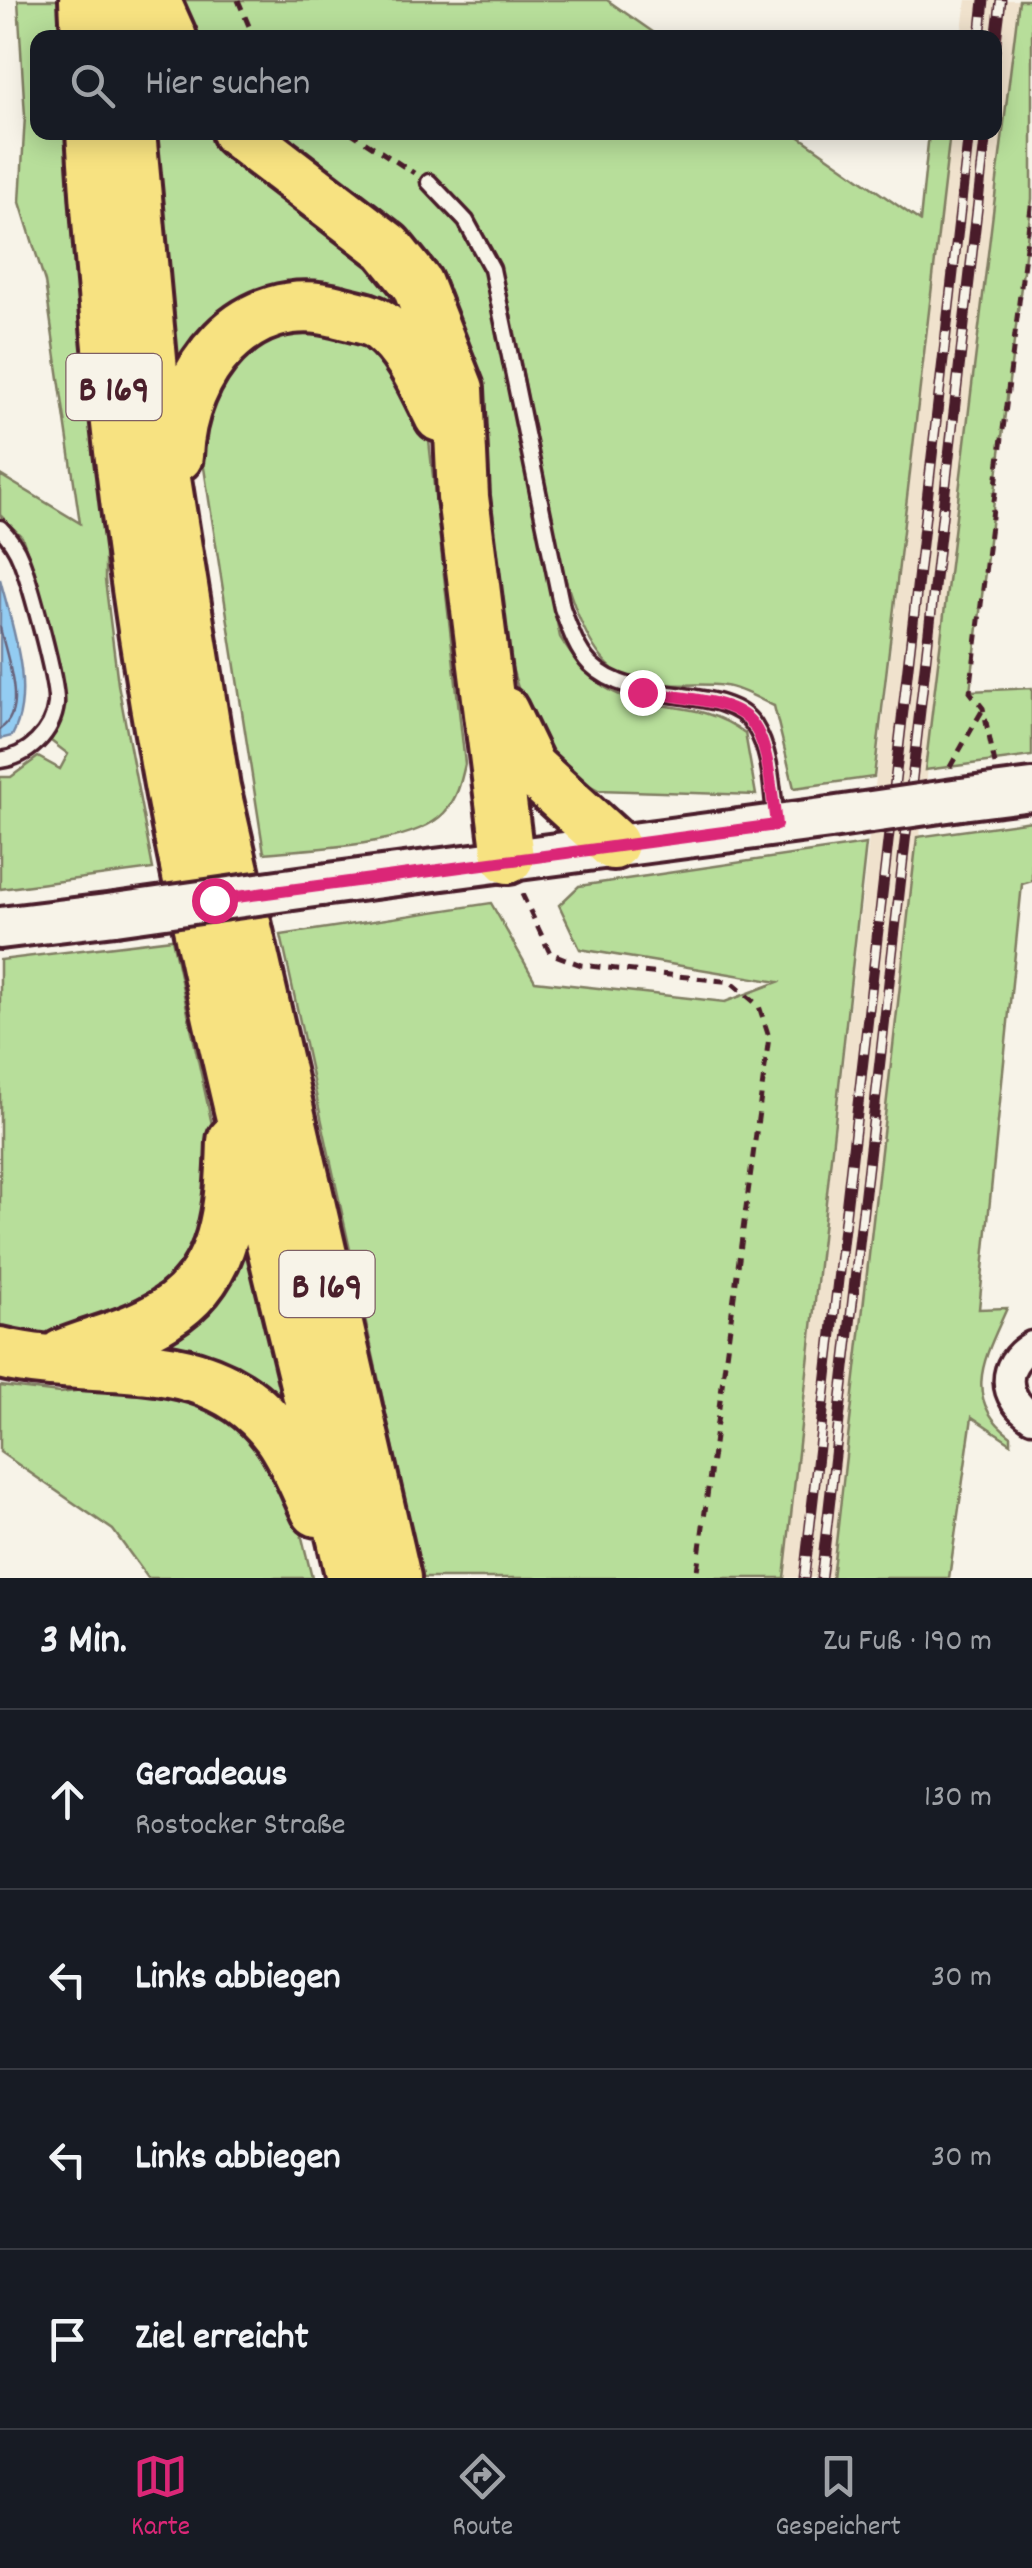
<!DOCTYPE html>
<html lang="de">
<meta charset="utf-8">
<style>
body{margin:0;font-family:Dekko,sans-serif;background:#242831;color:#f1f3f6}
.stop{position:absolute;width:30px;height:30px;margin:-22px;border:8px solid #db2777;border-radius:50%;background:#fff}
.stop.end{background:#db2777;border-color:#fff;box-shadow:0 2px 10px #0008}
.list{margin:0;padding:0;list-style:none}
h2{display:flex;justify-content:space-between;align-items:center;height:130px;margin:0;padding:0 40px;font-size:42px}
h2 small{font-size:32px;font-weight:400;color:#9ea1a6}
.list li{display:grid;grid-template-columns:65px 1fr auto;gap:30px;align-items:center;box-sizing:border-box;height:180px;padding:0 40px;border-top:2px solid #363941}
.list b{display:block;font-size:38px;white-space:nowrap}
.list p{margin:0;font-size:32px;white-space:nowrap;color:#9ea1a6}
.list em{font-size:32px;font-style:normal;color:#9ea1a6}
.icon{flex:none;width:55px;height:55px;fill:none;stroke:currentColor;stroke-width:2;stroke-linecap:round;stroke-linejoin:round}
.map{position:relative;flex:none;width:1032px;height:1578px;overflow:hidden}
.search{position:absolute;background:#171b24;box-shadow:0 5px 25px #0003;left:30px;right:30px;top:30px;height:110px;display:flex;align-items:center;gap:25px;box-sizing:border-box;padding:0 35px;border-radius:20px;color:#9ea1a6;font-size:38px}
.sheet{height:850px;background:#171b24}
nav{display:flex;justify-content:space-around;align-items:center;box-sizing:border-box;height:140px;border-top:2px solid #363941;background:#171b24;font-size:28px;color:#9ea1a6}
nav a{display:grid;justify-items:center;gap:5px}
nav .on{color:#db2777}
.map>svg:first-child{display:block}
.built{fill:#f0e2cd}
.green{fill:#b7de9a;stroke:#807e62;stroke-width:2.5}
.water{fill:#93ccf2;stroke:#7687a2;stroke-width:2.5}
.lines{fill:none;stroke-linecap:round;stroke-linejoin:round}
.shore{stroke:#67647b;stroke-width:2.5}
.lane-casing{stroke:#4a1f2b;stroke-width:21}
.street-casing{stroke:#4a1f2b;stroke-width:35}
.secondary-casing{stroke:#4a1f2b;stroke-width:48}
.highway-casing{stroke:#4a1f2b;stroke-width:58}
.path{stroke:#4a1f2b;stroke-width:5;stroke-dasharray:10 8;stroke-linecap:butt}
.lane{stroke:#f7f3e8;stroke-width:14}
.street{stroke:#f7f3e8;stroke-width:28}
.secondary{stroke:#f7f3e8;stroke-width:40}
.highway{stroke:#f7e281;stroke-width:50}
.rail-casing{stroke:#4a1f2b;stroke-width:11}
.rail{stroke:#f7f3e8;stroke-width:8;stroke-dasharray:22;stroke-linecap:butt}
.secondary-bridge-casing{stroke:#4a1f2b;stroke-width:48;stroke-linecap:butt}
.secondary-bridge{stroke:#f7f3e8;stroke-width:40}
.route{stroke:#db2777;stroke-width:12}
.labels{text-anchor:middle;stroke-width:9;stroke-linejoin:round;paint-order:stroke}
.shield{fill:#f7f3e8;stroke:#7e5f64;stroke-width:2.5}
.shield-label{font-size:38px;font-weight:bold;fill:#4a1f2b}
</style>
<div class="map">
<svg width="1032" height="1578" viewBox="0 0 1032 1578">
<rect width="100%" height="100%" fill="#f7f3e8"/>
<filter id="ink" filterUnits="userSpaceOnUse"><feTurbulence type="fractalNoise" baseFrequency=".01" numOctaves="2"/><feDisplacementMap in="SourceGraphic" scale="20" xChannelSelector="R" yChannelSelector="G"/><feConvolveMatrix kernelMatrix="1 2 1 2 8 2 1 2 1" color-interpolation-filters="sRGB"/></filter>
<g filter="url(#ink)">
<path class="built" d="M 966,0 L 1019,0 L 832,1578 L 784,1578 L 950,133 L 994,132 L 994,38 L 961,37 Z"/>
<path class="green" d="M 18,0 L 67,0 L 67,37 L 38,38 L 38,132 L 68,133 L 69,196 L 105,510 L 105,580 L 118,684 L 153,869 L 0,889 L 0,777 L 11,777 L 38,757 L 60,769 L 68,754 L 51,741 L 63,708 L 58,680 L 31,563 L 22,537 L 0,515 L 0,475 L 80,523 L 45,282 L 20,202 L 25,116 Z
M 169,0 L 607,0 L 660,37 L 183,37 Z
M 1019,0 L 1032,0 L 1032,199 L 970,691 L 1032,688 L 1032,756 L 925,770 Z
M 151,133 L 216,133 L 379,260 L 431,345 L 300,298 L 175,393 Z
M 260,133 L 794,133 L 920,221 L 929,133 L 950,133 L 874,777 L 794,788 L 774,706 C 759,699 741,688 725,686 C 691,681 652,692 620,674 C 541,629 535,336 488,244 C 474,217 451,195 430,174 L 421,186 L 461,226 L 486,277 L 560,637 C 619,736 677,683 745,733 L 756,795 L 598,790 C 545,765 525,717 511,664 L 468,379 Z
M 281,330 L 369,335 L 426,414 L 465,764 C 461,782 457,799 444,813 C 412,847 310,848 264,853 L 198,429 L 236,354 Z
M 1032,821 L 1032,881 L 1022,884 L 979,1309 L 1007,1308 C 987,1354 959,1398 1011,1436 L 1011,1443 L 972,1417 L 949,1578 L 832,1578 L 917,837 Z
M 866,844 L 784,1578 L 422,1578 L 281,935 L 491,903 L 535,981 L 725,1002 L 778,982 L 580,949 L 559,905 L 579,886 Z
M 172,939 L 222,1171 L 214,1222 L 175,1285 L 61,1337 L 29,1336 L 0,1327 L 0,960 Z
M 248,1206 L 307,1448 L 134,1350 Z
M 136,1383 L 176,1386 L 256,1435 L 294,1505 L 312,1578 L 148,1578 L 113,1530 L 0,1452 L 0,1386 L 60,1393 Z"/>
<path class="water" d="M 0,579 C 12,626 36,692 12,736 L 0,739 Z"/>
<g class="lines">
<path class="shore" d="M 0,627 C 5,654 29,711 0,729"/>
<g class="lane-casing">
<path id="lane" d="M 429,182 L 466,221 L 492,269 L 562,608 C 569,627 576,649 590,664 C 635,708 727,683 754,725 C 772,753 772,790 776,823
M 0,528 C 10,538 16,547 21,560 C 30,583 58,684 56,704 C 53,733 27,757 0,760"/>
</g>
<g class="street-casing">
<path id="street" d="M 1032,1346 C 1000,1365 1002,1397 1032,1417"/>
</g>
<g class="secondary-casing">
<path id="secondary" d="M 961,799 L 1032,790
M 321,885 L 830,818
M 0,928 L 115,914"/>
</g>
<g class="highway-casing">
<path id="highway" d="M 85,0 L 87,38
M 125,0 L 126,38
M 154,0 L 171,38
M 92,132 C 106,363 133,594 177,821 C 227,1075 294,1326 352,1578
M 130,132 L 158,435 L 214,787 L 395,1578
M 237,132 L 387,247 L 417,284 L 458,389 L 463,497 L 508,858
M 177,456 C 180,372 245,286 339,312 C 352,316 372,318 382,327 C 410,349 424,384 440,416
M 503,712 L 530,768 L 613,844
M 0,1353 C 96,1377 210,1342 278,1435 C 294,1457 305,1486 317,1511
M 63,1355 C 95,1342 136,1333 165,1314 C 228,1275 231,1207 233,1141"/>
</g>
<path class="path" d="M 238,0 L 254,38
M 350,132 L 414,173
M 995,764 L 983,708 L 970,692 L 1032,199
M 950,767 L 982,711
M 522,894 L 550,953 L 581,965 L 731,982 L 759,1006 L 769,1037 L 696,1578"/>
<use href="#lane" class="lane"/>
<use href="#street" class="street"/>
<use href="#secondary" class="secondary"/>
<use href="#highway" class="highway"/>
<g class="rail-casing">
<path id="rail" d="M 980,38 L 984,0
M 994,58 L 1001,0
M 804,1578 L 969,132
M 821,1578 L 986,132"/>
</g>
<use href="#rail" class="rail"/>
<g class="secondary-bridge-casing">
<path id="secondary-bridge" d="M 830,818 L 961,799
M 115,914 L 321,885"/>
</g>
<use href="#secondary-bridge" class="secondary-bridge"/>
</g>
</g>
<g class="lines" filter="url(#ink)">
<path class="route" d="M 214,900 L 776,825 C 762,704 760,707 642,692"/>
</g>
<g class="labels">
<g class="shield">
<rect x="66.5" y="354" width="95" height="66" rx="8"/>
<rect x="279.5" y="1251" width="95" height="66" rx="8"/>
</g>
<g class="shield-label">
<text x="114" y="400">B 169</text>
<text x="327" y="1297">B 169</text>
</g>
</g>
</svg>
<div class="stop" style="left:214px;top:900px"></div>
<div class="stop end" style="left:642px;top:692px"></div>
<div class="search"><svg class="icon" aria-label="search" viewBox="0 0 24 24"><circle cx="10" cy="10" r="6"/><path d="M15 15l6 6"/></svg>Hier suchen</div>
</div>
<section class="sheet">
<h2>3 Min.<small>Zu Fuß · 190 m</small></h2>
<ul class="list">
<li><svg class="icon" aria-label="ahead" viewBox="0 0 24 24"><path d="M12 20V5M6 11l6-6 6 6"/></svg><div><b>Geradeaus</b><p>Rostocker Straße</p></div><em>130 m</em></li>
<li><svg class="icon" aria-label="left" viewBox="0 0 24 24"><path d="M17 20v-9H6M10 6l-5 5 5 5"/></svg><div><b>Links abbiegen</b></div><em>30 m</em></li>
<li><svg class="icon" aria-label="left" viewBox="0 0 24 24"><path d="M17 20v-9H6M10 6l-5 5 5 5"/></svg><div><b>Links abbiegen</b></div><em>30 m</em></li>
<li><svg class="icon" aria-label="arrive" viewBox="0 0 24 24"><path d="M6 21V4h12l-3 4 3 4H6"/></svg><div><b>Ziel erreicht</b></div></li>
</ul>
</section>
<nav>
<a class="on"><svg class="icon" aria-label="map" viewBox="0 0 24 24"><path d="M3 6l6-2 6 2 6-2v14l-6 2-6-2-6 2zM9 4v14M15 6v14"/></svg>Karte</a>
<a><svg class="icon" aria-label="directions" viewBox="0 0 24 24"><path d="M12 3l9 9-9 9-9-9zM9 14v-3h6M13 9l2 2-2 2"/></svg>Route</a>
<a><svg class="icon" aria-label="saved" viewBox="0 0 24 24"><path d="M7 4h10v16l-5-4-5 4z"/></svg>Gespeichert</a>
</nav>
